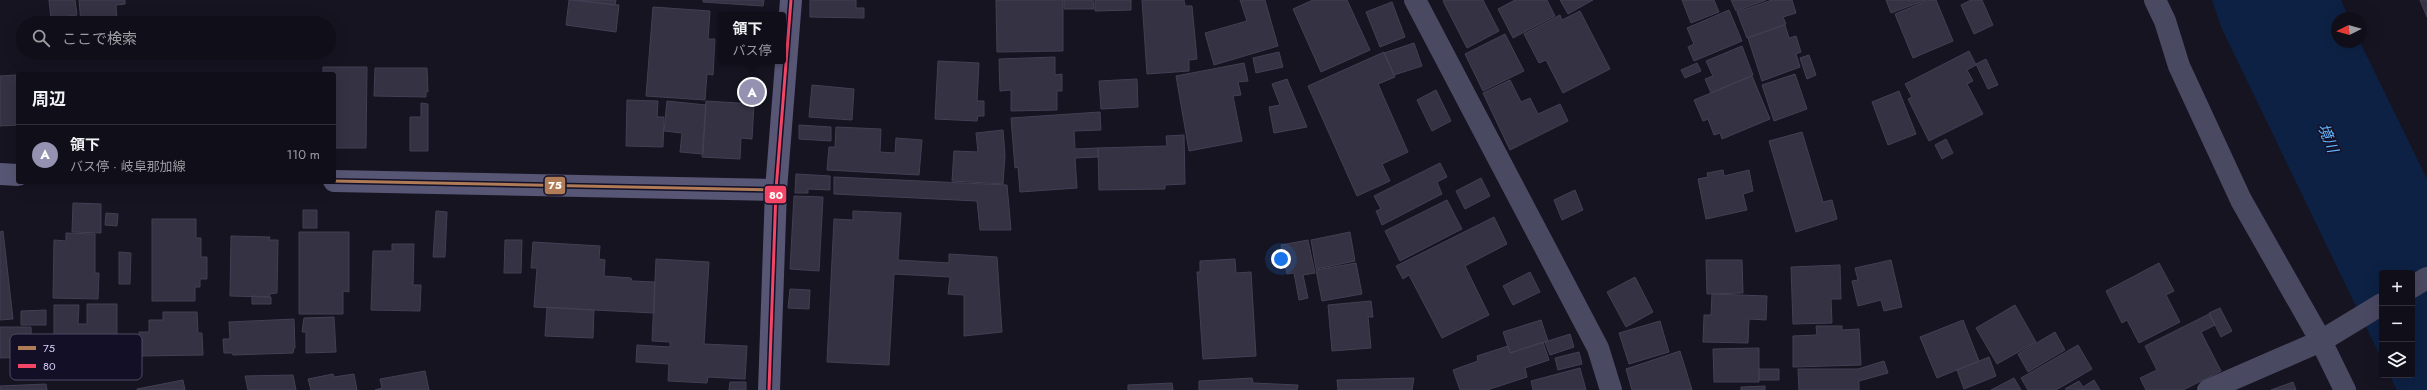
<!DOCTYPE html>
<html lang="ja">
<meta charset="utf-8">
<style>
body{margin:0;font-family:Jost,"Noto Sans JP",sans-serif;background:#1e1d26;color:#f1f3f6}
.controls{position:absolute;right:12px;bottom:12px;display:grid;overflow:hidden;border-radius:4px;box-shadow:0 4px 16px #0002}
.controls button{width:36px;height:36px;display:grid;place-items:center;padding:0;border:0;border-bottom:1px solid #302f38;background:#100f19;color:#f1f3f6;font:20px sans-serif}
.compass{position:absolute;left:2331px;top:12px;width:36px;height:36px;border-radius:50%;background:#100f19;box-shadow:0 4px 16px #0002;rotate:264deg}
.you{position:absolute;left:1281px;top:259px;width:14px;height:14px;margin:-10px;border:3px solid #fff;border-radius:50%;background:#1a73e8;box-shadow:0 0 0 6px #1a73e833}
.badge{display:grid;place-items:center;width:26px;height:26px;border-radius:50%;background:#9591b1;color:#fff;font-size:13px;font-weight:700}
.pin{position:absolute;translate:-50% -50%;border:2px solid #fff;box-shadow:0 1px 4px #0006}
.popup{position:absolute;left:718px;top:12px;width:68px;height:52px;box-sizing:border-box;display:grid;place-content:center;border-radius:4px;background:#100f19;filter:drop-shadow(0 1px 3px #0005);font-size:13px;white-space:nowrap;color:#9c9ca2}
.popup b{font-size:15px;color:#f1f3f6}
.popup::after{content:'';position:absolute;left:50%;top:100%;margin-left:-8px;border:8px solid transparent;border-top-color:#100f19}
.list{margin:0;padding:0;list-style:none}
h2{display:flex;justify-content:space-between;align-items:center;height:52px;margin:0;padding:0 16px;font-size:17px}
h2 small{font-size:13px;font-weight:400;color:#9c9ca2}
.list li{display:grid;grid-template-columns:26px 1fr auto;gap:12px;align-items:center;box-sizing:border-box;height:60px;padding:0 16px;border-top:1px solid #302f38}
.list b{display:block;font-size:15px;white-space:nowrap}
.list p{margin:0;font-size:13px;white-space:nowrap;color:#9c9ca2}
.list em{font-size:13px;font-style:normal;color:#9c9ca2}
.icon{flex:none;width:22px;height:22px;fill:none;stroke:currentColor;stroke-width:2;stroke-linecap:round;stroke-linejoin:round}
.map{position:relative;flex:none;width:2427px;height:390px;overflow:hidden}
.search{position:absolute;background:#100f19;box-shadow:0 4px 16px #0002;left:16px;top:16px;width:320px;height:44px;display:flex;align-items:center;gap:10px;box-sizing:border-box;padding:0 14px;border-radius:22px;color:#9c9ca2;font-size:15px}
.panel{position:absolute;background:#100f19;box-shadow:0 4px 16px #0002;left:16px;top:72px;width:320px;height:112px;border-radius:4px}
.map>svg:first-child{display:block}
.water{fill:#0d2144}
.building{fill:#343243;stroke:#433f54}
.lines{fill:none;stroke-linecap:round;stroke-linejoin:round}
.street{stroke:#4a4962;stroke-width:22}
.secondary{stroke:#575674;stroke-width:22}
.bus-1-casing{stroke:#130f26;stroke-width:6}
.bus-2-casing{stroke:#130f26;stroke-width:6}
.bus-1{stroke:#b07c57;stroke-width:3}
.bus-2{stroke:#f34667;stroke-width:3}
.labels{text-anchor:middle;stroke-width:3;stroke-linejoin:round;paint-order:stroke}
.water-label{font-size:15px;font-style:italic;fill:#62b6ff;stroke:#130f26}
.key{fill:#130f26;stroke:#4e4a67;stroke-width:1}
.key-label{font-size:11px;fill:#d9d4ff}
.line-badge{stroke:#130f26;stroke-width:1.5}
.badge-label{font-size:11px;text-anchor:middle;font-weight:bold;fill:#fff}
</style>
<div class="map">
<svg width="2427" height="390" viewBox="0 0 2427 390">
<rect width="100%" height="100%" fill="#161421"/>
<path class="water" d="M 2212,0 L 2341,0 L 2349,18 L 2337,18 L 2337,42 L 2360,42 L 2427,179 L 2427,390 L 2397,390 L 2389,375 L 2412,375 L 2412,273 L 2382,273 L 2382,360 L 2222,29 Z"/>
<path class="building" d="M 49,0 L 75,0 L 77,15 L 51,19 Z
M 79,0 L 125,0 L 125,4 L 116,5 L 117,23 L 81,23 Z
M 569,0 L 619,5 L 616,32 L 566,25 Z
M 576,0 L 616,0 L 615,5 Z
M 703,0 L 764,0 L 763,6 L 703,2 Z
M 810,0 L 856,0 L 856,8 L 864,8 L 864,18 L 810,17 Z
M 996,0 L 1063,0 L 1063,51 L 997,52 Z
M 1064,0 L 1093,0 L 1094,9 L 1064,9 Z
M 1095,0 L 1131,0 L 1131,10 L 1095,11 Z
M 1142,0 L 1184,0 L 1185,6 L 1192,6 L 1197,59 L 1189,60 L 1189,71 L 1147,74 Z
M 1240,0 L 1265,0 L 1278,46 L 1214,65 L 1205,33 L 1247,21 Z
M 1313,0 L 1347,0 L 1370,50 L 1321,72 L 1293,9 Z
M 1445,0 L 1483,0 L 1499,31 L 1467,48 L 1443,1 Z
M 1515,0 L 1547,0 L 1555,16 L 1513,38 L 1498,9 Z
M 1560,0 L 1593,0 L 1568,14 Z
M 1682,0 L 1714,0 L 1719,12 L 1691,23 Z
M 1731,0 L 1766,0 L 1736,11 Z
M 1772,0 L 1792,0 L 1796,13 L 1783,17 L 1786,24 L 1747,38 L 1737,12 Z
M 1886,0 L 1926,0 L 1891,13 Z
M 1929,0 L 1936,0 L 1953,41 L 1913,58 L 1895,14 Z
M 1971,0 L 1982,0 L 1993,25 L 1974,34 L 1961,5 Z
M 2420,0 L 2427,0 L 2427,17 Z
M 1392,2 L 1405,37 L 1380,47 L 1366,12 Z
M 653,7 L 710,11 L 708,39 L 715,39 L 713,75 L 707,74 L 705,100 L 646,96 Z
M 1729,10 L 1742,41 L 1694,61 L 1688,47 L 1694,44 L 1687,28 Z
M 1580,11 L 1610,69 L 1563,93 L 1546,60 L 1539,63 L 1524,34 L 1560,15 L 1562,20 Z
M 1785,25 L 1789,38 L 1796,36 L 1801,52 L 1796,54 L 1800,67 L 1762,81 L 1748,38 Z
M 1505,34 L 1524,71 L 1483,91 L 1465,54 Z
M 1414,43 L 1422,66 L 1394,75 L 1384,53 Z
M 1742,46 L 1753,75 L 1711,93 L 1705,79 L 1713,76 L 1706,61 Z
M 1969,51 L 1976,65 L 1967,70 L 1973,81 L 1967,84 L 1983,114 L 1929,141 L 1908,99 L 1912,97 L 1905,84 Z
M 1279,52 L 1283,67 L 1256,73 L 1253,58 Z
M 1384,52 L 1395,77 L 1378,84 L 1408,152 L 1382,164 L 1390,181 L 1357,196 L 1308,86 Z
M 1809,55 L 1816,75 L 1807,79 L 1800,58 Z
M 1055,57 L 1055,75 L 1062,74 L 1062,91 L 1057,91 L 1057,110 L 1011,111 L 1011,90 L 1000,91 L 999,59 Z
M 1986,59 L 1998,85 L 1988,89 L 1976,64 Z
M 938,61 L 979,63 L 977,101 L 984,101 L 984,116 L 978,116 L 977,121 L 935,119 Z
M 1244,63 L 1248,81 L 1238,82 L 1241,95 L 1233,96 L 1242,141 L 1189,151 L 1176,76 Z
M 1697,63 L 1701,71 L 1685,78 L 1681,70 Z
M 323,67 L 367,67 L 366,148 L 334,148 L 334,74 L 323,74 Z
M 375,68 L 427,68 L 428,92 L 426,91 L 426,97 L 374,96 Z
M 1795,74 L 1807,109 L 1774,121 L 1762,85 Z
M 16,75 L 18,125 L 0,126 L 0,76 Z
M 1752,76 L 1770,119 L 1722,139 L 1720,133 L 1714,135 L 1708,119 L 1703,121 L 1694,100 Z
M 1137,79 L 1138,107 L 1101,109 L 1099,81 Z
M 1287,79 L 1307,127 L 1274,133 L 1269,107 L 1280,105 L 1272,84 Z
M 1510,80 L 1521,102 L 1530,98 L 1538,114 L 1560,104 L 1568,121 L 1510,150 L 1483,93 Z
M 812,85 L 854,89 L 852,120 L 809,117 Z
M 1436,90 L 1451,121 L 1432,131 L 1417,100 Z
M 1899,91 L 1916,134 L 1888,145 L 1872,102 Z
M 627,100 L 658,101 L 657,117 L 664,117 L 663,147 L 626,146 Z
M 667,101 L 706,105 L 703,154 L 680,152 L 682,133 L 664,131 Z
M 706,101 L 754,104 L 752,139 L 741,138 L 740,159 L 702,157 Z
M 421,103 L 428,104 L 428,151 L 410,151 L 410,117 L 421,117 Z
M 1100,112 L 1101,130 L 1074,131 L 1075,149 L 1098,148 L 1098,157 L 1075,158 L 1077,188 L 1020,192 L 1018,167 L 1015,168 L 1011,118 Z
M 799,125 L 831,127 L 831,141 L 799,139 Z
M 836,127 L 881,129 L 880,152 L 895,153 L 896,138 L 922,140 L 919,175 L 827,170 L 829,147 L 835,147 Z
M 1003,130 L 1005,155 L 1003,184 L 952,181 L 954,151 L 978,152 L 976,133 Z
M 1802,132 L 1823,202 L 1832,200 L 1837,219 L 1796,232 L 1769,141 Z
M 1184,135 L 1185,184 L 1165,185 L 1165,189 L 1099,190 L 1098,148 L 1167,146 L 1166,136 Z
M 1946,139 L 1953,153 L 1942,159 L 1935,145 Z
M 1440,163 L 1447,177 L 1437,182 L 1442,194 L 1382,225 L 1376,211 L 1381,209 L 1374,196 Z
M 1723,170 L 1724,176 L 1749,170 L 1753,191 L 1743,194 L 1747,210 L 1706,219 L 1698,179 L 1708,177 L 1707,173 Z
M 796,174 L 830,176 L 830,190 L 808,189 L 808,193 L 795,193 Z
M 834,177 L 1007,185 L 1011,230 L 980,230 L 977,201 L 834,194 Z
M 1481,178 L 1490,196 L 1465,209 L 1456,191 Z
M 1575,190 L 1583,210 L 1562,220 L 1554,200 Z
M 794,196 L 823,197 L 819,271 L 790,269 Z
M 1447,200 L 1462,229 L 1400,261 L 1385,231 Z
M 73,203 L 101,204 L 101,233 L 72,232 Z
M 303,210 L 317,210 L 317,228 L 303,228 Z
M 436,211 L 447,212 L 445,257 L 433,257 Z
M 853,211 L 901,213 L 898,260 L 949,263 L 949,254 L 997,257 L 1002,332 L 964,336 L 964,295 L 948,294 L 950,277 L 894,274 L 889,365 L 827,362 L 834,219 L 853,220 Z
M 106,213 L 118,214 L 117,226 L 105,225 Z
M 1494,217 L 1507,244 L 1465,266 L 1489,315 L 1442,338 L 1409,275 L 1403,279 L 1396,266 Z
M 152,219 L 196,219 L 196,238 L 201,238 L 201,257 L 207,257 L 207,279 L 200,279 L 200,287 L 195,287 L 195,301 L 152,301 Z
M 3,231 L 13,319 L 0,320 L 0,232 Z
M 299,232 L 349,232 L 349,292 L 343,291 L 343,314 L 299,314 Z
M 1350,232 L 1355,261 L 1316,269 L 1311,240 Z
M 66,233 L 95,234 L 95,273 L 99,273 L 98,299 L 53,298 L 54,240 L 66,241 Z
M 231,236 L 270,237 L 269,240 L 278,240 L 277,293 L 270,294 L 269,297 L 230,296 Z
M 505,240 L 522,240 L 521,273 L 504,273 Z
M 1308,240 L 1315,273 L 1303,275 L 1308,298 L 1299,300 L 1294,273 L 1287,274 L 1281,245 Z
M 533,242 L 600,246 L 599,259 L 605,260 L 604,276 L 631,278 L 632,281 L 655,282 L 654,313 L 534,307 L 537,268 L 531,268 Z
M 392,244 L 414,244 L 413,285 L 421,285 L 420,311 L 371,310 L 373,251 L 392,251 Z
M 119,252 L 131,253 L 130,284 L 119,284 Z
M 656,259 L 709,262 L 704,344 L 747,346 L 745,379 L 708,377 L 707,383 L 668,381 L 669,364 L 636,362 L 637,345 L 670,347 L 670,342 L 652,341 Z
M 1235,259 L 1236,273 L 1251,272 L 1256,356 L 1203,359 L 1197,272 L 1200,272 L 1200,261 Z
M 1706,260 L 1742,260 L 1743,293 L 1707,294 Z
M 1891,260 L 1902,307 L 1884,311 L 1881,300 L 1858,306 L 1852,281 L 1858,280 L 1855,268 Z
M 1356,263 L 1362,294 L 1322,301 L 1316,270 Z
M 2159,263 L 2174,291 L 2166,295 L 2180,322 L 2139,343 L 2127,320 L 2122,323 L 2106,291 Z
M 1840,265 L 1841,299 L 1831,299 L 1832,323 L 1793,324 L 1791,267 Z
M 1530,272 L 1540,292 L 1513,305 L 1503,286 Z
M 1635,277 L 1653,312 L 1626,327 L 1607,292 Z
M 790,289 L 810,290 L 809,309 L 788,308 Z
M 1712,294 L 1767,296 L 1766,320 L 1749,319 L 1748,343 L 1703,342 L 1704,315 L 1711,315 Z
M 252,296 L 271,297 L 271,304 L 252,304 Z
M 1371,301 L 1373,317 L 1368,317 L 1371,348 L 1332,351 L 1328,305 Z
M 87,304 L 117,304 L 117,357 L 54,358 L 54,305 L 79,305 L 78,324 L 87,324 Z
M 2015,305 L 2036,342 L 1997,364 L 1976,328 Z
M 547,307 L 594,310 L 593,338 L 545,336 Z
M 2220,308 L 2232,331 L 2221,337 L 2209,313 Z
M 46,310 L 46,325 L 21,325 L 21,311 Z
M 163,312 L 197,312 L 198,333 L 202,333 L 203,355 L 140,356 L 139,332 L 149,332 L 149,320 L 163,320 Z
M 2209,314 L 2215,325 L 2201,332 L 2221,371 L 2183,390 L 2146,390 L 2140,378 L 2157,370 L 2145,346 Z
M 334,317 L 336,352 L 306,353 L 306,332 L 302,332 L 304,318 Z
M 294,319 L 295,348 L 294,348 L 293,353 L 233,355 L 232,353 L 224,353 L 223,339 L 230,339 L 229,322 Z
M 1541,320 L 1548,341 L 1510,353 L 1503,332 Z
M 1963,320 L 1979,361 L 1937,378 L 1920,337 Z
M 1660,321 L 1669,352 L 1629,364 L 1619,333 Z
M 1816,326 L 1842,326 L 1842,330 L 1859,329 L 1861,365 L 1793,367 L 1793,336 L 1817,335 Z
M 0,327 L 31,327 L 32,357 L 0,358 Z
M 2055,332 L 2065,350 L 2028,372 L 2018,354 Z
M 1570,334 L 1574,347 L 1550,355 L 1545,342 Z
M 1543,342 L 1549,360 L 1525,368 L 1527,377 L 1487,390 L 1460,390 L 1453,370 L 1478,361 L 1477,356 L 1508,346 L 1510,353 Z
M 2078,345 L 2092,369 L 2056,390 L 2028,390 L 2021,378 Z
M 1759,348 L 1759,382 L 1714,382 L 1713,349 Z
M 1680,351 L 1692,390 L 1632,390 L 1626,369 Z
M 1579,352 L 1582,364 L 1558,370 L 1555,358 Z
M 1989,357 L 1996,376 L 1964,389 L 1957,370 Z
M 1884,361 L 1888,373 L 1859,381 L 1859,390 L 1799,390 L 1798,369 L 1858,369 Z
M 1580,368 L 1586,390 L 1533,390 L 1531,381 Z
M 1759,369 L 1779,369 L 1779,380 L 1759,380 Z
M 425,371 L 429,390 L 375,390 L 382,388 L 380,379 Z
M 333,374 L 334,377 L 354,374 L 357,390 L 311,390 L 308,379 Z
M 293,375 L 296,390 L 248,390 L 245,376 Z
M 1252,378 L 1253,383 L 1298,385 L 1297,390 L 1199,390 L 1199,381 Z
M 1414,378 L 1412,390 L 1338,390 L 1337,380 Z
M 2014,378 L 2021,390 L 1991,390 Z
M 183,380 L 185,390 L 137,390 L 137,389 Z
M 2094,380 L 2100,390 L 2065,389 L 2079,381 L 2083,387 Z
M 730,382 L 746,382 L 746,390 L 729,390 Z
M 2293,382 L 2296,390 L 2271,390 Z
M 1172,383 L 1173,390 L 1128,390 L 1128,385 Z
M 46,384 L 47,390 L 0,390 L 0,386 Z
M 1765,386 L 1765,390 L 1741,390 L 1741,387 Z"/>
<g class="lines">
<path class="street" d="M 1415,0 L 1598,348 L 1611,390
M 2155,0 L 2165,21 L 2179,66 L 2241,200 L 2321,341 L 2345,390
M 2412,287 L 2427,278
M 2208,390 L 2321,341 L 2382,304"/>
<path class="secondary" d="M 0,174 L 18,175
M 334,181 L 776,190
M 769,390 L 776,190 L 791,0"/>
<g class="bus-1-casing">
<path id="bus-1" d="M 334,181 L 776,190"/>
</g>
<g class="bus-2-casing">
<path id="bus-2" d="M 769,390 L 776,190 L 791,0"/>
</g>
<use href="#bus-1" class="bus-1"/>
<use href="#bus-2" class="bus-2"/>
</g>
<g class="labels">
<g class="water-label">
<text transform="translate(2328 138) rotate(68)" y="5">境川</text>
</g>
</g>
<rect x="10" y="334" width="132" height="46" rx="6" class="key"/>
<rect x="18" y="346" width="18" height="4" fill="#b07c57"/>
<rect x="18" y="364" width="18" height="4" fill="#f34667"/>
<g class="key-label">
<text x="43" y="352">75</text>
<text x="43" y="370">80</text>
</g>
<g class="line-badge">
<rect x="544" y="176" width="22" height="19" rx="4" fill="#b07c57"/>
<rect x="764" y="185" width="23" height="19" rx="4" fill="#f34667"/>
</g>
<g class="badge-label">
<text x="555" y="189">75</text>
<text x="776" y="199">80</text>
</g>
</svg>
<div class="controls">
<button>+</button>
<button>−</button>
<button><svg class="icon" aria-label="layers" viewBox="0 0 24 24"><path d="M12 4l9 5-9 5-9-5zM3 14l9 5 9-5"/></svg></button>
</div>
<svg class="compass" viewBox="-18 -18 36 36"><path d="M0-13l5 13h-10z" fill="#e53935"/><path d="M0 13l5-13h-10z" fill="#9c9ca2"/></svg>
<div class="you"></div>
<div class="pin badge" style="left:752px;top:92px">A</div>
<div class="popup"><b>領下</b>バス停</div>
<div class="search"><svg class="icon" aria-label="search" viewBox="0 0 24 24"><circle cx="10" cy="10" r="6"/><path d="M15 15l6 6"/></svg>ここで検索</div>
<section class="panel">
<h2>周辺<small></small></h2>
<ul class="list">
<li><span class="badge">A</span><div><b>領下</b><p>バス停 · 岐阜那加線</p></div><em>110 m</em></li>
</ul>
</section>
</div>
